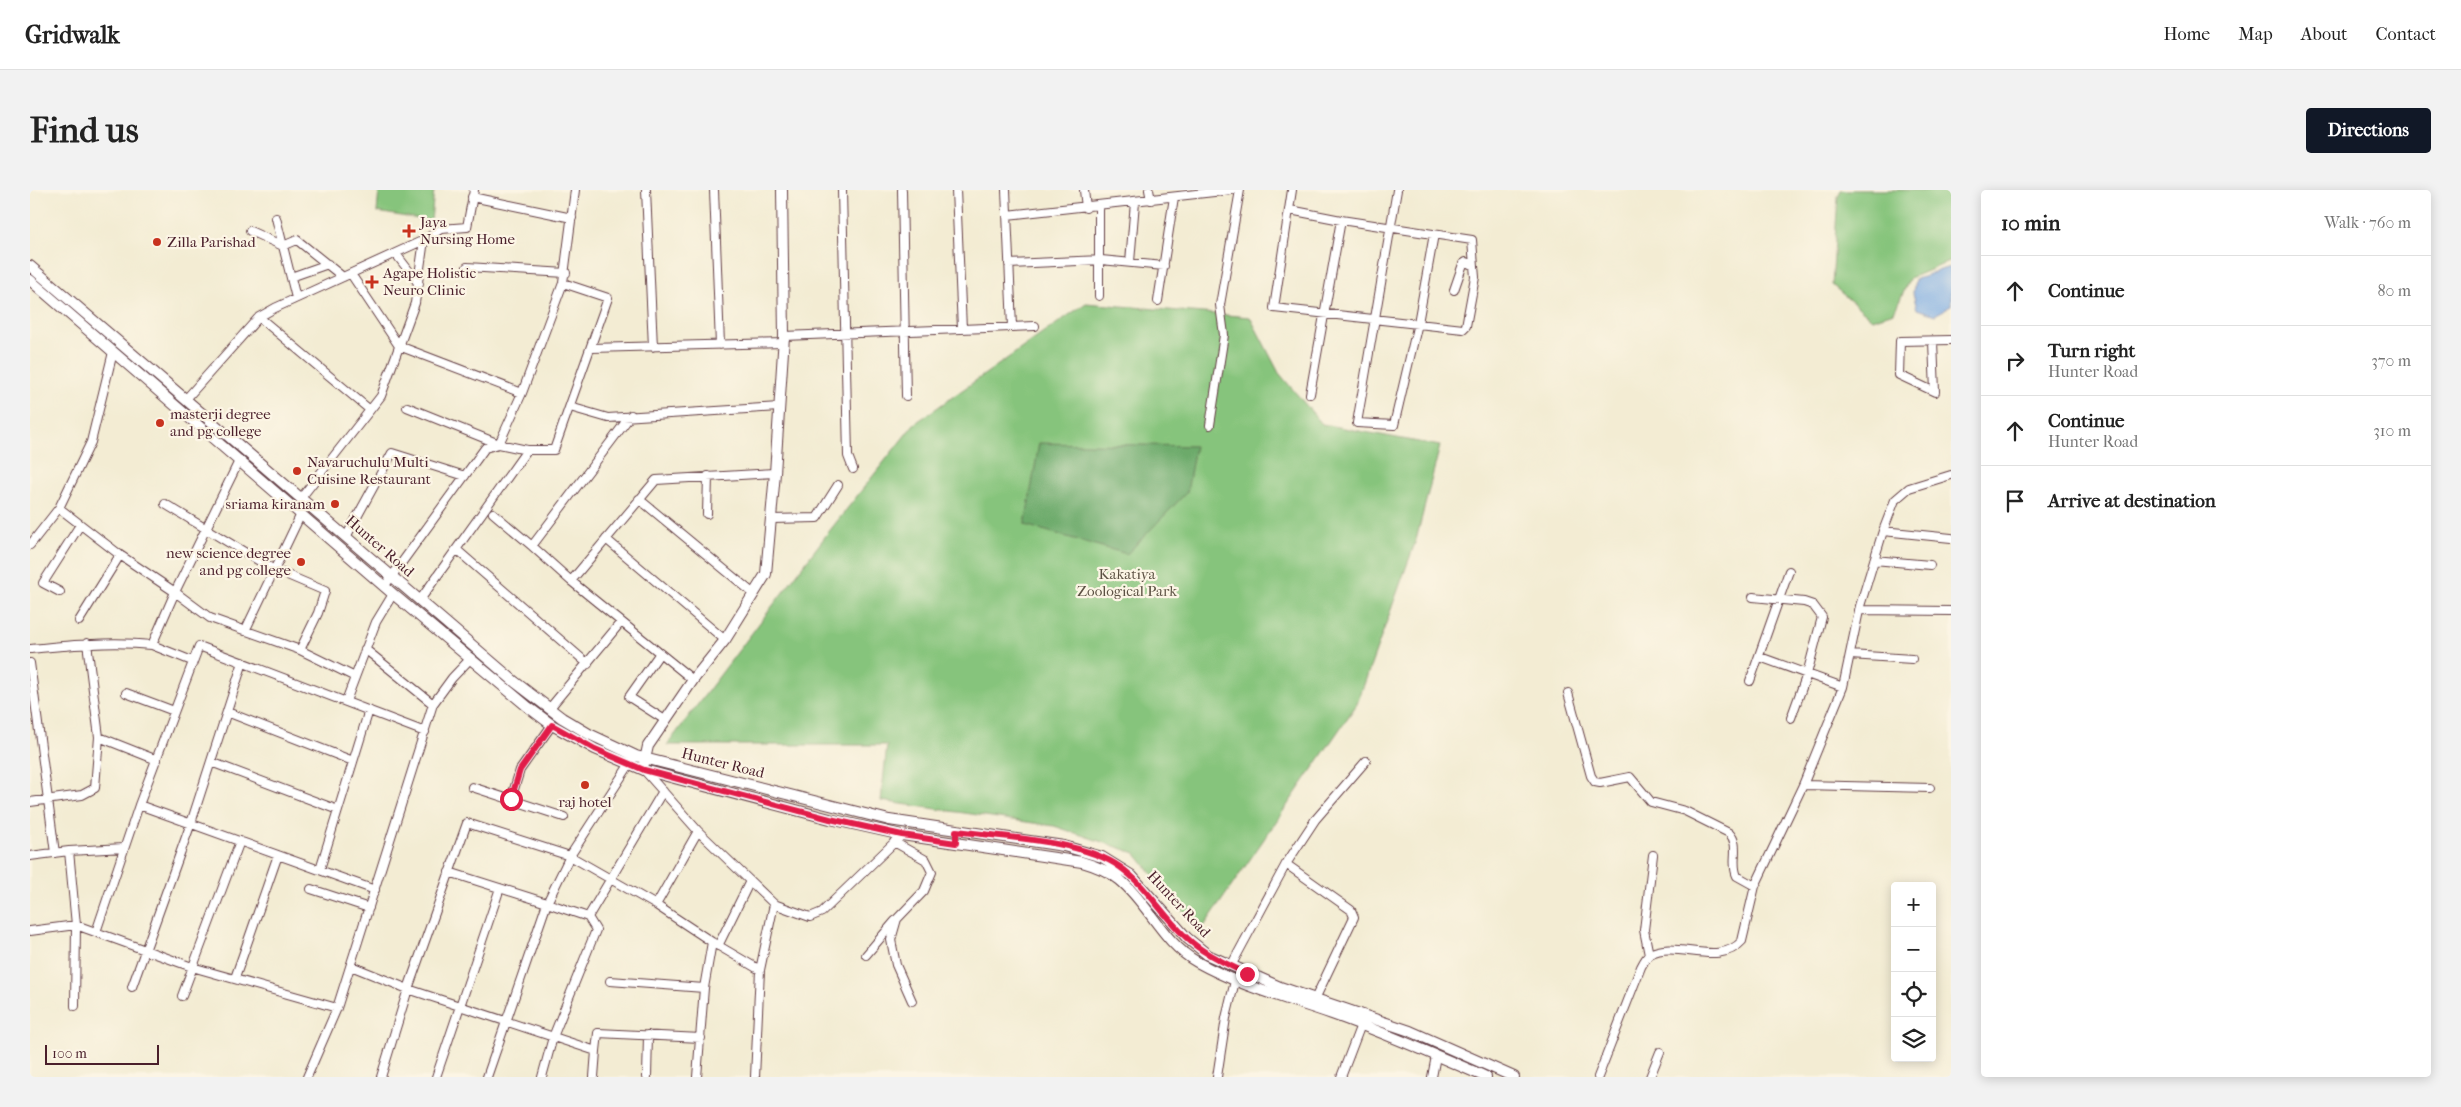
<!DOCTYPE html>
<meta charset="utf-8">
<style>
body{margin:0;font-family:"IM FELL French Canon",serif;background:#f2f2f2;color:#222}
.controls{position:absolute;right:15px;bottom:15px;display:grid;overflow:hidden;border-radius:5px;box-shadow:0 2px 12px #0003}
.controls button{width:45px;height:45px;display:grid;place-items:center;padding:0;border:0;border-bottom:1px solid #e0e0e0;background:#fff;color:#222;font:25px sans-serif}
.scale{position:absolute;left:15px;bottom:12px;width:114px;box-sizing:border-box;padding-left:5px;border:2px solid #4a1f2b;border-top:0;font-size:14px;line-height:18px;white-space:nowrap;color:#4a1f2b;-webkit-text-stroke:4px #fcf5e5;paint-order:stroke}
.stop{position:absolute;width:15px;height:15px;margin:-11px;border:4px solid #e11d48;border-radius:50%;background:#fff}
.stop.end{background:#e11d48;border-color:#fff;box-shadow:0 1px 5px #0008}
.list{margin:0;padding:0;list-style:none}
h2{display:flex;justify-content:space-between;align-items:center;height:65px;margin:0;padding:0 20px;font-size:21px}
h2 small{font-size:16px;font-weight:400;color:#767676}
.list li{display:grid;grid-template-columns:32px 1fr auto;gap:15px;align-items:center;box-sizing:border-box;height:70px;padding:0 20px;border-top:1px solid #e0e0e0}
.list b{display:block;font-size:19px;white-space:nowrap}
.list p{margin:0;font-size:16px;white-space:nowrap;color:#767676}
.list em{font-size:16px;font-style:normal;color:#767676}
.icon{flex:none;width:28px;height:28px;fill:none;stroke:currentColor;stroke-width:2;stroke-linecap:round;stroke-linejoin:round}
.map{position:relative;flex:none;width:1921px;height:887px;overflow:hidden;border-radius:5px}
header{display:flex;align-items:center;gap:30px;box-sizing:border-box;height:70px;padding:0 25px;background:#fff;border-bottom:1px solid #e0e0e0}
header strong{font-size:24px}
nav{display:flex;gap:28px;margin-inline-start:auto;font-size:18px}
.intro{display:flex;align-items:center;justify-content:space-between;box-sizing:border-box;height:120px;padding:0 30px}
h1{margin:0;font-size:35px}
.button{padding:12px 22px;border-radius:5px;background:#111827;color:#fff;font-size:18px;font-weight:700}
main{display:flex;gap:30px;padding:0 30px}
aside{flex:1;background:#fff;border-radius:5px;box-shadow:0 2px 12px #0003}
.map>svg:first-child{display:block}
.green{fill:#86c47b;stroke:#687253}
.forest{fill:#6caa6b;stroke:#5b644b}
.water{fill:#77a9e3;stroke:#606487}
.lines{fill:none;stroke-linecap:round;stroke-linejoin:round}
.street-casing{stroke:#633e44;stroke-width:10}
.secondary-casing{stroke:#633e44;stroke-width:12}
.street{stroke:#fff;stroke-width:8}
.secondary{stroke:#fff;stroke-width:10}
.route{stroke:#e11d48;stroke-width:6}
.poi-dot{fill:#c8321e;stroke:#fcf5e5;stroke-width:2}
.labels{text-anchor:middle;stroke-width:4.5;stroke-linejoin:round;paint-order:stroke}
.poi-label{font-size:15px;fill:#4a1f2b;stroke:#fcf5e5;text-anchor:start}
.street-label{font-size:15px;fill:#4a1f2b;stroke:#fcf5e5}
.park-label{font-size:15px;fill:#5c5143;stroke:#fcf5e5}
</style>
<header>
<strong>Gridwalk</strong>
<nav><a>Home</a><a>Map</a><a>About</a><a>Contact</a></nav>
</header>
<div class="intro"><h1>Find us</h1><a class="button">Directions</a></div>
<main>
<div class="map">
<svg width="1921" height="887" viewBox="0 0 1921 887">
<rect width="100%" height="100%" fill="#fcf5e5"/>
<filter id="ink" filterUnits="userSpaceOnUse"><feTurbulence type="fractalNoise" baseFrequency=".02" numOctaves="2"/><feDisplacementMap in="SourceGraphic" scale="10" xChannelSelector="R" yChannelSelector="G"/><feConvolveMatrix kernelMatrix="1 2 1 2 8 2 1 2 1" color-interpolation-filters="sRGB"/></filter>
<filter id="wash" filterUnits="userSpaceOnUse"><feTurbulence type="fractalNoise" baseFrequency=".0096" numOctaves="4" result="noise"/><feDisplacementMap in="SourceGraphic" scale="20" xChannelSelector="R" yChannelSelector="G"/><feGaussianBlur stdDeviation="1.12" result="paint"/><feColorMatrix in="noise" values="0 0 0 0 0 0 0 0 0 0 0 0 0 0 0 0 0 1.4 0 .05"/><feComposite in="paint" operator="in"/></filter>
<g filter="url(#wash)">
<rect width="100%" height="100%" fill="#f3ecd3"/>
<path class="green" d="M 349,0 L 404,0 L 401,31 L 347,22 Z
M 1811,0 L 1921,0 L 1921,71 L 1880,88 L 1864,122 L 1842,129 L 1802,95 L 1808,6 Z
M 1056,113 L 1220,127 L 1249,183 L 1292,234 L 1410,256 L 1386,350 L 1327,514 L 1170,742 L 1105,663 L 1024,636 L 851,611 L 857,555 L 637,555 L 797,344 L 884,234 Z"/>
<path class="forest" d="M 1009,253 L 1165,256 L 1157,302 L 1097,364 L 995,335 Z"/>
<path class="water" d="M 1921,77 L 1921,116 L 1905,125 L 1887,119 L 1883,103 L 1885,89 C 1898,87 1908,79 1921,77 Z"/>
</g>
<g filter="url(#ink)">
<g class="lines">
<g class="street-casing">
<path id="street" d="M 616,0 L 623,157
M 684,0 L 690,155
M 812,0 L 818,266 L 823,279
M 872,0 L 876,206
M 926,0 L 932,139
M 976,0 L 982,137
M 1054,0 L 1056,18
M 1119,0 L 1121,10
M 1262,0 L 1244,118 L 1433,139 L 1436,136 L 1445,87 L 1444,76 L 1436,72 L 1433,74 L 1424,100
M 1367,0 L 1327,233 L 1364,235 L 1388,133 L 1404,44
M 442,7 L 542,28
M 1260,20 L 1311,30 L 1442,50 L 1444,76
M 977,25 L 1202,0
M 246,28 L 266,108
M 220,41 L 253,56 L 267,50 L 313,87
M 366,64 L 389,94
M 1100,72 L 1105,12
M 979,74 L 1071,70 L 1134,76
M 437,77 L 536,83
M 321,84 L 369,156 L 492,203
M 261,87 L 298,74
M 1069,106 L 1069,16
M 1128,111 L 1144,7
M 229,127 L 340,220
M 754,146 L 1005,136
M 1903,151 L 1905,202 L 1869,185 L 1870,151 L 1921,150
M 561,158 L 753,153
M 1280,204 L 1311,30
M 156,209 L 229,127 L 245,118 L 394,50 L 411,39 L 437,37 L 444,0
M 377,217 L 469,254 L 497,260 L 524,260 L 578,108 L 533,93
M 540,217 L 578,228 L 749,217
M 601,225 L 502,356 L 541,391 L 663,490
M 1180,235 L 1194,145 L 1190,115 L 1210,0
M 209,271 L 145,402 L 180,428 L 270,460 L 325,487
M 271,308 L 351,206 L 385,113 L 394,50
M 609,309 L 724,404
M 135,314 L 241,378 L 295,401 L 288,423 L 270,460
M 463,323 L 502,356
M 677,324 L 678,286
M 741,329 L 787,328 L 808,295
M 1853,341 L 1921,348
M 316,347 L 362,263 L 435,286
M 576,349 L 695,450
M 0,355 L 29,318 L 61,252 L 83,162
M 427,360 L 558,474
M 1844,370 L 1900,375
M 541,391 L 626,290 L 745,283
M 354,397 L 455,258 L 469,254 L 492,203 L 533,93 L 545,0
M 30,402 L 13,393 L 50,335
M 1723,407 L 1774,412 L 1783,415 L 1792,427 L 1777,484 L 1761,528
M 390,410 L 497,260
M 1829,420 L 1921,421
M 49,431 L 90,365
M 215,441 L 271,324
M 122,455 L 162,471
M 0,459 C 41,455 80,451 122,455 L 145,402 L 90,365 L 29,318
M 335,459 L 403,514
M 630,463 L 599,507 L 635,530
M 1820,465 L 1882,469
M 1730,467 L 1813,497
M 0,473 L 25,663
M 1720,491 L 1759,381
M 96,503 L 144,521
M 1538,503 L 1561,586 L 1565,592 L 1570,593 L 1600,587 L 1621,612 L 1655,621 L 1699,643 C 1711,655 1700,672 1707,686 L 1725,696
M 316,511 L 346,432 L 363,404
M 519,519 L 591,432
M 197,522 L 323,571
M 69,547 L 127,570
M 181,572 L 308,620
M 599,575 L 540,666 L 517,713 L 558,727 L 633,601
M 614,580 L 668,641 L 744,714 L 780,727 L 792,722 L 872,645
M 1773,595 L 1900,598
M 442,597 L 534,627
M 481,609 L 490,580 L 522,535
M 0,612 L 52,605 L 65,598 L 69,547 L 57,453
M 109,615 L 345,700
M 864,652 L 896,670 L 902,682 L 894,701 L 867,729 L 861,750 L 866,775 L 882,811
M 39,661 L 46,735 L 45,816
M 0,666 L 39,661 L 94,658
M 1256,674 L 1321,720 L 1324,727 L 1286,807
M 290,679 L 339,520
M 419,682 L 517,713 L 457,887
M 281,699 L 339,718
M 626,715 L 668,641
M 0,741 L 46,735 L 162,777 L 307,818
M 66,742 L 109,615 L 169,456 L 395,542
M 688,756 L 720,691
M 836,765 L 865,731
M 1619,765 L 1614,740 L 1623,665
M 321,776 L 378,799 L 566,861 L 564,887
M 1201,776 L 1256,674 L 1285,630 L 1336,571
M 205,788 L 248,665
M 580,791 L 674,798
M 102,797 L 161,633 L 213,472
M 152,806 L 210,651
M 566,861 L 568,843 L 671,848
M 277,887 L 307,818 L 403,514 L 422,488 L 441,468
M 351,887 L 378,799 L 437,633 L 540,666 L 626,715 L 682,752 L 730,780
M 406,887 L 470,698
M 512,887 L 523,847 L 566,740 L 558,727
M 617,887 L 618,845
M 667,887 L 674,798 L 682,752
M 725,887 L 730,780 L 744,714
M 1187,887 L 1196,828 L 1205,791
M 1311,887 L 1332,832
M 1402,887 L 1406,866
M 1568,887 L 1611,777 C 1613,773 1616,767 1620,764 C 1646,749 1688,778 1712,751 L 1725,696 L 1773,595 L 1813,497 L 1830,416 L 1853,341 L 1865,310 L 1879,298 L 1921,285
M 1620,887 L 1630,862"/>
</g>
<g class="secondary-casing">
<path id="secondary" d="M 0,76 L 485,492 L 532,528 L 559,544 L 606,566 L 859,630 L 1034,656 L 1072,667 L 1101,685 L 1157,748 L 1178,765 L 1250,797 L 1380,841 L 1484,887
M 0,90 L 363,404 L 498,517 L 522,535 L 565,559 L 614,580 L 800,629 L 872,645 L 1052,672 C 1066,676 1079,681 1090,690 C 1119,714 1133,753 1167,772 C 1210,796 1256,808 1302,824 C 1354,842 1405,865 1456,887
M 614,574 L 618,556 L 663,490 L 695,450 L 736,384 L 745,283 L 754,146 L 752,0"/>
</g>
<use href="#street" class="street"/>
<use href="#secondary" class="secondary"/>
</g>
</g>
<g class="lines" filter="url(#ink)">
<path class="route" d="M 481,609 L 490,580 L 522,535 L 565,559 L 614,580 L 800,629 L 872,645 L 926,653 L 926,641 C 972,647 1052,650 1090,677 C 1117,696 1133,727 1158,749 C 1175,765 1196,773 1217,784"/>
</g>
<g class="poi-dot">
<path d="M376.5 33.5h5v5h5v5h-5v5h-5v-5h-5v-5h5z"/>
<circle cx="127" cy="52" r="5"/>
<path d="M339.5 84.5h5v5h5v5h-5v5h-5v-5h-5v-5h5z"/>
<circle cx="130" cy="233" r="5"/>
<circle cx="267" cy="281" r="5"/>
<circle cx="305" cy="314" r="5"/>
<circle cx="271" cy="372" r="5"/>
<circle cx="555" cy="595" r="5"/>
</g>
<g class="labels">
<g class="poi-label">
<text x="390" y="37">Jaya<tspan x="390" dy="17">Nursing Home</tspan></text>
<text x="137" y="57">Zilla Parishad</text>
<text x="353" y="88">Agape Holistic<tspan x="353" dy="17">Neuro Clinic</tspan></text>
<text x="140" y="229">masterji degree<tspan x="140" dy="17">and pg college</tspan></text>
<text x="277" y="277">Navaruchulu Multi<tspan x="277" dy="17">Cuisine Restaurant</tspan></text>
<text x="295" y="319" text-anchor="end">sriama kiranam</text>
<text x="261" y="368" text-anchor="end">new science degree<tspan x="261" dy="17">and pg college</tspan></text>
<text x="555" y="617" text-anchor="middle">raj hotel</text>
</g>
<g class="street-label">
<text transform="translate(350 356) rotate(41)" y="5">Hunter Road</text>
<text transform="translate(693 573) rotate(14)" y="5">Hunter Road</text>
<text transform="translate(1149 714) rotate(47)" y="5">Hunter Road</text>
</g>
<g class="park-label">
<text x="1097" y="389">Kakatiya<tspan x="1097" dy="17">Zoological Park</tspan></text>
</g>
</g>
</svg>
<div class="controls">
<button>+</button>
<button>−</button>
<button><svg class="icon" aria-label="locate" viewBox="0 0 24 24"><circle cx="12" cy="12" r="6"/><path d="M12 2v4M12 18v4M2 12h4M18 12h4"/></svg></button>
<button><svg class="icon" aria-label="layers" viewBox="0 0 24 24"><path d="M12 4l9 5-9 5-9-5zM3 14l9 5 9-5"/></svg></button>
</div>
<div class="scale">100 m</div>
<div class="stop" style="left:481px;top:609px"></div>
<div class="stop end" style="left:1217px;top:784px"></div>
</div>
<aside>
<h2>10 min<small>Walk · 760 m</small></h2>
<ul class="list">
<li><svg class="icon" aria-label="ahead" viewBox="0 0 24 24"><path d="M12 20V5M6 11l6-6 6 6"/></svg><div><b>Continue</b></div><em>80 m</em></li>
<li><svg class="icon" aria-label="right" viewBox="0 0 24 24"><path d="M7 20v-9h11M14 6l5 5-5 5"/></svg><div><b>Turn right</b><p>Hunter Road</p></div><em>370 m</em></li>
<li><svg class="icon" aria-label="ahead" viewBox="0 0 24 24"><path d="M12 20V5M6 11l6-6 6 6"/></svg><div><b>Continue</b><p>Hunter Road</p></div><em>310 m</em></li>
<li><svg class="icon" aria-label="arrive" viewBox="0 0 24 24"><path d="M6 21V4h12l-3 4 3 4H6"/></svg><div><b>Arrive at destination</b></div></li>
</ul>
</aside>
</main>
